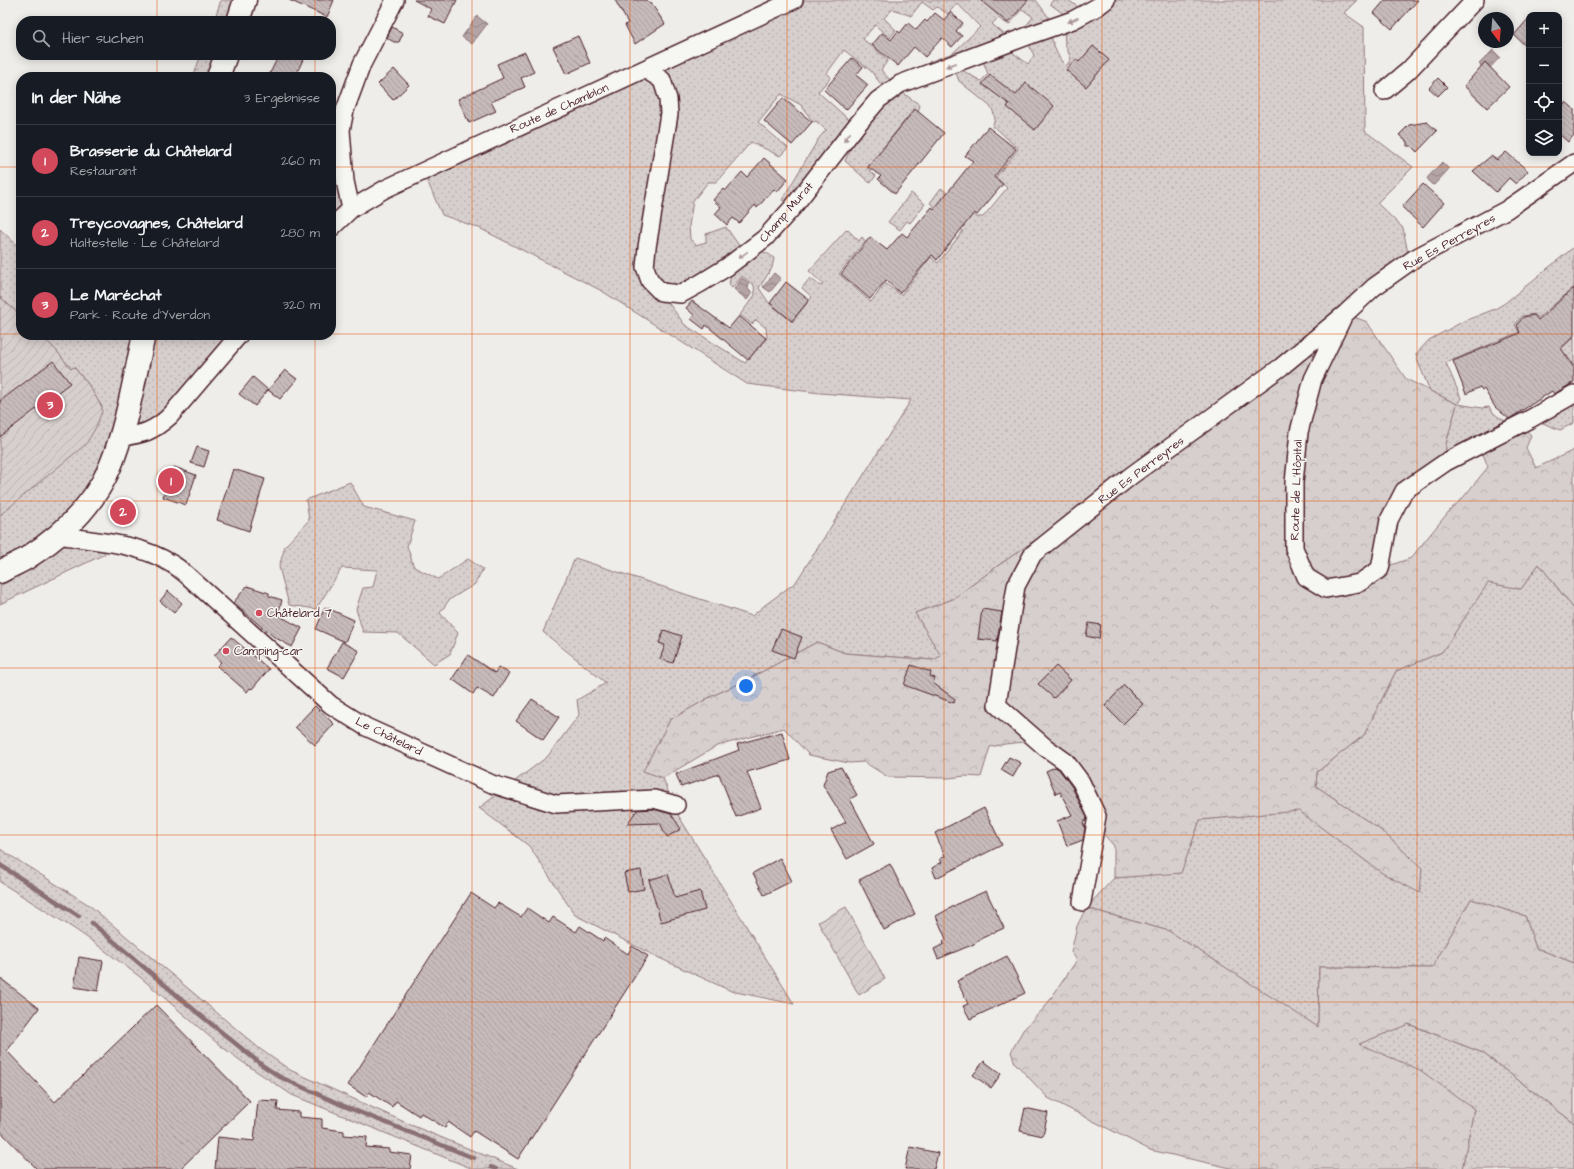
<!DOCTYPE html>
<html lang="de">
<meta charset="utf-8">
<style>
body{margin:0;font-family:"Architects Daughter",sans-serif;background:#20242c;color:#f1f3f6}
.controls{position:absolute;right:12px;top:12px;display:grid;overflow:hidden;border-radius:8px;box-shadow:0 2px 10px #0003}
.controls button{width:36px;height:36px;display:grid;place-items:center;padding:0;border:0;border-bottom:1px solid #363941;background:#171b24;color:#f1f3f6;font:20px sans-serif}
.compass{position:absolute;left:1478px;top:12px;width:36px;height:36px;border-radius:50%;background:#171b24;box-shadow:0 2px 10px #0003;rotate:164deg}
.you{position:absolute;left:746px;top:686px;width:14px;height:14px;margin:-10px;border:3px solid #fff;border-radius:50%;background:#1a73e8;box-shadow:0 0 0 6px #1a73e833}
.badge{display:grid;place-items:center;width:26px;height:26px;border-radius:50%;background:#d1495b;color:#fff;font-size:13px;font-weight:700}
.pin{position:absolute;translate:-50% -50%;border:2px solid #fff;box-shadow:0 1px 4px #0006}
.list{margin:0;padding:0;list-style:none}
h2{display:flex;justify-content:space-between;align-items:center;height:52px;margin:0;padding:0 16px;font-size:17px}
h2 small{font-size:13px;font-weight:400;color:#9ea1a6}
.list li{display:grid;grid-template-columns:26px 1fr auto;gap:12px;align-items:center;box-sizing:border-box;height:72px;padding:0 16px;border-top:1px solid #363941}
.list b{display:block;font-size:15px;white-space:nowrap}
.list p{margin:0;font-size:13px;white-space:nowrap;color:#9ea1a6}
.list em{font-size:13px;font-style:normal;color:#9ea1a6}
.icon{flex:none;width:22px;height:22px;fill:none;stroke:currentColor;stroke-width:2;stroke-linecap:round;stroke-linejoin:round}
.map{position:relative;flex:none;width:1574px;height:1169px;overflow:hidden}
.search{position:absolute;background:#171b24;box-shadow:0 2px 10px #0003;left:16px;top:16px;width:320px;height:44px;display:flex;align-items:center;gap:10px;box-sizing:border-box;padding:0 14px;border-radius:16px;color:#9ea1a6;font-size:15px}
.panel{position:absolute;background:#171b24;box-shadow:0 2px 10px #0003;left:16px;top:72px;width:320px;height:268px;border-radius:16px}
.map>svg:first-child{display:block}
.grass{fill:url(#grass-dots);stroke:#90777c;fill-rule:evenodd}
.forest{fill:url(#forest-crowns);stroke:#90777c}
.garden{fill:url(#garden-furrows);stroke:#90777c}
.water{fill:url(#water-waves);stroke:#8a6f74}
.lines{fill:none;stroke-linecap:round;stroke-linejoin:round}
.stream{stroke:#8a6f74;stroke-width:4.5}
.building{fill:url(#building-back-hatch);stroke:#4a1f2b}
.minor-casing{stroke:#4a1f2b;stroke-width:20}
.major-casing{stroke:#4a1f2b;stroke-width:25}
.minor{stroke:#f6f6f2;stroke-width:17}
.major{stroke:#f6f6f2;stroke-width:22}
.oneway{fill:#a99598}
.grid{fill:none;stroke:#e8590c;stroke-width:1;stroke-opacity:0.55}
.poi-dot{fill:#d1495b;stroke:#f6f6f2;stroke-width:1.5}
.labels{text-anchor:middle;stroke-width:3;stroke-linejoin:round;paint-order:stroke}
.street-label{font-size:12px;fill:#4a1f2b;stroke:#f6f6f2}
.poi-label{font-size:12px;fill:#4a1f2b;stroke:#f6f6f2;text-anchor:start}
</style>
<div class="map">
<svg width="1574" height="1169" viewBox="0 0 1574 1169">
<defs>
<pattern id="grass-dots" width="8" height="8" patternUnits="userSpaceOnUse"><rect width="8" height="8" fill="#d7cfce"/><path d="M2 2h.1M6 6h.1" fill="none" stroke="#bab1b1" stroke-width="1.8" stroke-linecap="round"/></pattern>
<pattern id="forest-crowns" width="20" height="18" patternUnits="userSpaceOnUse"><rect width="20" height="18" fill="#d7cfce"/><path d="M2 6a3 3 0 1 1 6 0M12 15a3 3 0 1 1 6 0" fill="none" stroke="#bab1b1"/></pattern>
<pattern id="garden-furrows" width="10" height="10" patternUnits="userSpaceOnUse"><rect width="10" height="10" fill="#d7cfce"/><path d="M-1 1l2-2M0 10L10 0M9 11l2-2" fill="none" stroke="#bab1b1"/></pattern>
<pattern id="water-waves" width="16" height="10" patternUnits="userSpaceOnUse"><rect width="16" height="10" fill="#b4a4a5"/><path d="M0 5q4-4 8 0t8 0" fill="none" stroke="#948587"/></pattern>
<pattern id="building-back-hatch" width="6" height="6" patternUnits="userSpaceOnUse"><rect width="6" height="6" fill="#c6babb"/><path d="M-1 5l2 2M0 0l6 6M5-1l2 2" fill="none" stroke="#ac9fa1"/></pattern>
</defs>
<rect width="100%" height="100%" fill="#efedea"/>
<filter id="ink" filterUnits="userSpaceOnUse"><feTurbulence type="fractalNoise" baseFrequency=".025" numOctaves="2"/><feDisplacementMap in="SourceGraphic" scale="8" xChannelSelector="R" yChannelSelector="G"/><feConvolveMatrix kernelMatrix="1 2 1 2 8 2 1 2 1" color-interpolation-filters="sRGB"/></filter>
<g filter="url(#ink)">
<path class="grass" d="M 221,0 L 245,0 L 238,21 L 214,21 Z
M 794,0 L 1036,0 L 1055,26 L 1048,29 C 1054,42 1055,56 1066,66 L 1071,59 L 1065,44 L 1064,30 L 1072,20 L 1050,4 L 1053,0 L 1068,0 L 1087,13 L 1106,0 L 1357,0 L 1344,13 L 1364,27 L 1365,131 L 1413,167 L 1377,203 L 1403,228 L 1409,259 L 1127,477 L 999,565 L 953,599 L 915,613 L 942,656 L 933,660 L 845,653 L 817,642 L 745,681 L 712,696 L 670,720 L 644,771 L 663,778 L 675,810 L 794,1004 L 731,991 L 655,956 L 575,915 L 529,846 L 479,808 L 547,757 L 579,715 L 577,700 L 606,683 L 543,632 L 575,558 L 752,616 L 765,605 L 796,582 L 911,400 L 820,393 L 747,384 L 602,291 L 479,228 L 442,215 L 423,171 ZM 922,2 L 933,10 L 937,7 L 948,14 L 957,3 L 980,27 L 953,53 L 929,62 L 937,71 L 953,65 L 959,81 L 992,108 L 995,119 L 992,127 L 995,127 L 1018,149 L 996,177 L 1007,188 L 983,217 L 977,217 L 941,188 L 930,203 L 963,231 L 938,263 L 931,257 L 901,295 L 885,283 L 871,302 L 839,274 L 865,241 L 862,237 L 859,241 L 847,229 L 809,271 L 823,284 L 820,286 L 810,278 L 802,288 L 812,297 L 792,322 L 769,303 L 759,288 L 772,268 L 774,258 C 771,256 767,252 762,252 C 753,253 738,267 731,273 L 729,285 L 732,288 L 742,276 L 754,285 L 755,295 L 740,315 L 752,324 L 756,320 L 766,328 L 767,338 L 745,363 L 685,325 L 661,293 L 727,267 L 745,254 L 726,227 L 706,234 L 706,242 L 696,245 L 690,239 L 689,226 L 693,201 L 708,182 L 716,182 L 751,142 L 780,156 L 788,148 L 758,122 L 781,94 L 801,105 L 813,122 L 816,121 L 826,130 L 819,138 L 782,200 L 793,207 L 856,126 L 818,92 L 831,77 L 827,73 L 844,50 L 871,71 L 883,87 L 892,82 L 881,70 L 888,60 L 863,39 L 875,25 L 890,38 L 896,30 L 884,18 L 893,9 L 911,16 ZM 1022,9 L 1033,17 L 1021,32 L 1031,42 L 1030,48 L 1034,55 L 1028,64 L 1012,52 L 999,47 L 1006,44 L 1005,35 L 992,24 L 998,18 L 1009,25 ZM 983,61 L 988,74 L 981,81 L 953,65 Z
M 201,55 L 226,55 L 218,77 L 193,77 Z
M 903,93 L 920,105 L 918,112 L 914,109 L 867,168 L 876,176 L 870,183 L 845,161 L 854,141 L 886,103 Z
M 331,158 L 342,158 L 351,209 L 331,228 Z
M 911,193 L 925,204 L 910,223 L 907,221 L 900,230 L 888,222 Z
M 0,229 L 21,249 L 21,316 L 0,297 Z
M 1574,247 L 1574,287 L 1538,318 L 1535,314 L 1522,316 L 1515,325 L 1519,332 L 1446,363 L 1461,398 L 1458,404 L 1482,408 L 1489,407 C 1496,418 1506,422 1518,425 L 1445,462 L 1446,444 L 1457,404 L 1430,391 L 1418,362 L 1416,354 L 1429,340 L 1464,321 L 1495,309 L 1505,303 Z
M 41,335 L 112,335 L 116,339 L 117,335 L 239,335 L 170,416 L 121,437 L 59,535 L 97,541 L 105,554 L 0,604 L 0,515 L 102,407 L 88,384 L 74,367 L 71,369 L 56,350 Z
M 1574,337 L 1574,366 L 1566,354 L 1559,355 L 1558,352 Z
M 1574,396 L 1574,423 L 1560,430 L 1545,424 L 1536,418 Z
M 350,482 L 364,507 L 415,521 L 407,546 L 414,567 L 438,579 L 468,559 L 483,569 L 475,584 L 449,600 L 440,613 L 458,633 L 450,654 L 434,664 L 398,633 L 363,632 L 356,609 L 363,588 L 373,587 L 377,570 L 342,568 L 316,609 L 289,605 L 279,567 L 285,546 L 309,520 L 306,500 Z
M 1539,564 L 1574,609 L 1574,963 L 1536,948 L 1525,916 L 1471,899 L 1432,968 L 1319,967 L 1318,1028 L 1169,931 L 1086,908 L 1114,878 L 1181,872 L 1200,820 L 1299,810 L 1382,873 L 1382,831 L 1316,786 L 1317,772 L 1364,735 L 1396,671 L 1442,652 L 1488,582 L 1521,589 Z
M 0,849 L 89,905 L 260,1049 L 290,1070 L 411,1125 L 518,1169 L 473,1169 L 292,1095 L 241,1061 L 217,1043 L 140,977 L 92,941 L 73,928 L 0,882 Z
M 1408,1024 L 1483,1053 L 1574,1123 L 1574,1169 L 1462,1169 L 1474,1109 L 1358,1044 Z"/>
<path class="forest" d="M 1347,314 L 1367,322 L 1406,379 L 1457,404 L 1446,444 L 1445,462 L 1403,490 L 1380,569 L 1411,558 L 1450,510 L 1462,499 L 1488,467 L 1483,454 L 1526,430 L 1531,435 L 1526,448 L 1536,468 L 1574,450 L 1574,609 L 1539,564 L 1521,589 L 1488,583 L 1442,652 L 1396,671 L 1364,735 L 1317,772 L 1316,786 L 1382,831 L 1422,868 L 1420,893 L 1382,873 L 1299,811 L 1200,820 L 1181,873 L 1114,878 L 1114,846 L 1100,830 L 1101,802 L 1078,771 L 1045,740 L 1005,744 L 990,747 L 981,777 L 965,776 L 949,778 L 888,777 L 864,762 L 849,763 L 809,755 L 784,728 L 717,746 L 663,778 L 643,771 L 670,720 L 712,696 L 745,681 L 817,642 L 845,653 L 932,660 L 941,656 L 915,613 L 953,599 L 999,565 L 1127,477 Z
M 1471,899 L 1525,916 L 1536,948 L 1574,963 L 1574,1123 L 1483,1053 L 1409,1024 L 1359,1044 L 1420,1070 L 1474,1109 L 1462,1169 L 1235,1169 L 1150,1150 L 1048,1098 L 1015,1063 L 1011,1052 L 1023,1030 L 1045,1007 L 1077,960 L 1071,952 L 1077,926 L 1086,908 L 1169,931 L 1318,1027 L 1319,967 L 1432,968 Z"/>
<path class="garden" d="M 0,297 L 21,316 L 21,335 L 41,335 L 56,350 L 71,369 L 74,367 L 88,384 L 102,407 L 102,411 L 96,427 L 86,444 L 0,515 Z
M 846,907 L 885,979 L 859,995 L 818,922 Z"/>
<path class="water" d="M 477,16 L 487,24 L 472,44 L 462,37 Z
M 1493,50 L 1500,57 L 1486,72 L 1479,64 Z
M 1442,162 L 1449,169 L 1434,185 L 1431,184 L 1427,178 Z
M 774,273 L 781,279 L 770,292 L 763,287 Z
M 742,278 L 749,283 L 748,289 L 752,293 L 747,300 L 734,289 Z"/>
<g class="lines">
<path class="stream" d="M 0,865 L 79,916
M 92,923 L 199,1014 L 262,1065 L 280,1077 L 344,1106 L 474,1158
M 491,1167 L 496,1169"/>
</g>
<path class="building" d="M 289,0 L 334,0 L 327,17 Z
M 414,0 L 457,0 L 445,24 L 428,16 L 431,9 Z
M 615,0 L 647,0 L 650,4 L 651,3 L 665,24 L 635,44 L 625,25 L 628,23 Z
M 980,0 L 1028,0 L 1008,23 Z
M 1385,0 L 1418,0 L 1392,29 L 1374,13 Z
M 950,12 L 963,23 L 956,31 L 962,36 L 952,47 L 942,38 L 925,57 L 914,47 L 898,66 L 872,45 L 882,33 L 891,40 L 898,31 L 900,33 L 908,23 L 916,30 L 925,20 L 927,22 L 935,13 L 944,20 Z
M 1529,18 L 1529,49 L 1514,35 Z
M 392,27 L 403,33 L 399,42 L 394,42 L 387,38 Z
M 578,36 L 590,63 L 566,74 L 553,47 Z
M 1093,46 L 1109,60 L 1086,87 L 1066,70 L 1076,59 L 1079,62 Z
M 525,52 L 534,72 L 521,78 L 525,87 L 491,102 L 496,111 L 469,123 L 458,99 L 503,78 L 497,64 Z
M 279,55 L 305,55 L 295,77 L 268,77 Z
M 852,58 L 863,67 L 856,75 L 868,85 L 846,110 L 824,90 Z
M 1485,62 L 1509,87 L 1487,108 L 1464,86 Z
M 394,69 L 409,85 L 393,100 L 378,84 Z
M 990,75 L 1016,95 L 1026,83 L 1054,106 L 1035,130 L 1007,107 L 1009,104 L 982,84 Z
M 1438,78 L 1447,87 L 1438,96 L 1429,88 Z
M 783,98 L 812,122 L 792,145 L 764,121 Z
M 1566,102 L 1574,109 L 1574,135 L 1568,142 L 1559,134 L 1559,109 Z
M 915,109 L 944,133 L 895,194 L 878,179 L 881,176 L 868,167 Z
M 1427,122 L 1437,131 L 1417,152 L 1411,146 L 1407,146 L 1407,142 L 1399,135 L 1409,125 Z
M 988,127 L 1016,149 L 994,177 L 1003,184 L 977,215 L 974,213 L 937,260 L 932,255 L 900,293 L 886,280 L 870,299 L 841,274 L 870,237 L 887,250 L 902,233 L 907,237 L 932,207 L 934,209 L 973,161 L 965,156 Z
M 1506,152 L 1528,171 L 1516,184 L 1509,178 L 1496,192 L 1473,171 L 1491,156 L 1497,160 Z
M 764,158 L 788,179 L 777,192 L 774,189 L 757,208 L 755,205 L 739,223 L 733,218 L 727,225 L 715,214 L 721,207 L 713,200 L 723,189 L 725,191 L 742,172 L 747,177 Z
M 1423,184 L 1444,203 L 1423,227 L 1402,207 Z
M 786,282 L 809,300 L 792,321 L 770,303 Z
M 1574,288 L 1574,336 L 1561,348 L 1574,368 L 1574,382 L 1554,394 L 1552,391 L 1509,419 L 1495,407 L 1484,389 L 1482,390 L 1480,387 L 1466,394 L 1453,361 L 1520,333 L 1517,325 L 1523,317 L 1534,315 L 1538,320 Z
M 692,301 L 729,328 L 739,316 L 766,338 L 748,360 L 706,325 L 704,329 L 691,319 L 694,315 L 686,308 Z
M 53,361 L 70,383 L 0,437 L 0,401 Z
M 285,370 L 297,379 L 280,399 L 268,390 Z
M 253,377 L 268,390 L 255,406 L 239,394 Z
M 197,447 L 209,451 L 204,467 L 191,463 Z
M 174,467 L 196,475 L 186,505 L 163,497 Z
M 233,469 L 265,479 L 249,531 L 217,520 Z
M 247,586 L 269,593 L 269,596 L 282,600 L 278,615 L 302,628 L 292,647 L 274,637 L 233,603 Z
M 168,591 L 182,603 L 174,613 L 160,601 Z
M 325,607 L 354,620 L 345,642 L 316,629 Z
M 982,609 L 1002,612 L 997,641 L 978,639 Z
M 1089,623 L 1101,625 L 1099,639 L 1086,636 Z
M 781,629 L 802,637 L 794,658 L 772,650 Z
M 664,630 L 682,636 L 673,663 L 660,659 L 665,645 L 659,643 Z
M 231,637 L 269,669 L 252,689 L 250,688 L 247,692 L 217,666 L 221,662 L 214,656 Z
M 342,642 L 359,651 L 344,677 L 327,668 Z
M 468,655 L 495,673 L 498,667 L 509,673 L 494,698 L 477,688 L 473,694 L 452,679 Z
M 911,665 L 931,672 L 930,676 L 935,678 L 933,683 L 955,699 L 954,703 L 904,685 Z
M 1056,666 L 1071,680 L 1054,698 L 1038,684 Z
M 1124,685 L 1143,704 L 1123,724 L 1105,706 Z
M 532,699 L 559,717 L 543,740 L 516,721 Z
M 315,706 L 334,724 L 315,745 L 295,727 Z
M 782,732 L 790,760 L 747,772 L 761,808 L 736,817 L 719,774 L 681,787 L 676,774 L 739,750 L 737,744 Z
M 1009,757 L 1021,763 L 1013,777 L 1001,770 Z
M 841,767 L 857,795 L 850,799 L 874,844 L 847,859 L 831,830 L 846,822 L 823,785 L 828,771 Z
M 1055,767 L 1059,769 L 1072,787 L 1087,817 L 1086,821 L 1083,822 L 1085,828 L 1083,840 L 1067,846 L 1057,821 L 1072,815 L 1060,792 L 1056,794 L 1046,771 Z
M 984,808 L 1002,845 L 936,878 L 932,868 L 942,862 L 940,859 L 945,856 L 935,833 Z
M 653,809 L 671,814 L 681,829 L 667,837 L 660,823 L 627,824 L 637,810 Z
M 780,858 L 792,881 L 764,895 L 753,873 Z
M 890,864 L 915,914 L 884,930 L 859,880 Z
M 641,870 L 644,889 L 628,892 L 624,873 Z
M 668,874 L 675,898 L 700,891 L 705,910 L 661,922 L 649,880 Z
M 986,891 L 1004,928 L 980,939 L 974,944 L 938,959 L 934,949 L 944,944 L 943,941 L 946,939 L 936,916 L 961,902 Z
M 471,893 L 494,908 L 498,903 L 521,917 L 527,908 L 549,923 L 553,917 L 576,932 L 580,926 L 603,941 L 604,938 L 628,954 L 632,946 L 648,956 L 518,1159 L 474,1131 L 470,1137 L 448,1122 L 445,1128 L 421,1113 L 419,1116 L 396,1101 L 392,1107 L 369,1092 L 366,1097 L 348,1085 Z
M 1007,956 L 1025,993 L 970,1019 L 963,1006 L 968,1004 L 957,981 Z
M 79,957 L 103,961 L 98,991 L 74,987 Z
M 0,978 L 39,1008 L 7,1051 L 55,1102 L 156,1005 L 250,1101 L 180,1169 L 37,1169 L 0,1131 Z
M 984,1061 L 1001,1074 L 991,1088 L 973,1075 Z
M 258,1100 L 278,1101 L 277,1110 L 299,1112 L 299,1117 L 322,1119 L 322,1128 L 344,1131 L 344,1135 L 367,1137 L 366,1147 L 389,1149 L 389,1152 L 412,1155 L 410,1169 L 215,1169 L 218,1137 L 254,1141 Z
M 1025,1108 L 1048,1113 L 1043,1136 L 1020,1131 Z
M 910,1147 L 938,1153 L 934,1169 L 905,1169 Z"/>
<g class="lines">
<g class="minor-casing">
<path id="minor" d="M 645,69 L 662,80 L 668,99 L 669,114 L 647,247 L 645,267 L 650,281 L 661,292 L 681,294 L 701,283 L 727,267 L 765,238 L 793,207 L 856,126 L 878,100 L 900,84 L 1033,34 L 1073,20 L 1097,7 L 1106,0
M 1384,91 L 1408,71 L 1475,0
M 351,209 L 345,181 L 341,130 L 345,110 L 362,64 L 395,0
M 331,228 L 351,209 L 385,189 L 794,0
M 1342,319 L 1313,379 L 1299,432 L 1294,483 L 1294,548 L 1306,577 L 1326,589 L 1359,583 L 1380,569 L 1389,520 L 1404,491 L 1446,462 L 1530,419 L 1574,394
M 121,437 C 144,434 152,432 170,416 L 239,335
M 58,535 C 96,542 138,542 172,564 C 178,567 183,572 189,577 L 331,705 L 366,727 L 492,784 L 556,804 L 654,799 L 676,805
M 1082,902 L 1097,816 L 1081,782 L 1066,762 L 1045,747 L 997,705 L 1016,586 L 1033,554 L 1132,475 L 1281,367 L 1345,314 L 1374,287 L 1415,258 L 1506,210 L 1574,163"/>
</g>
<g class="major-casing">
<path id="major" d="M 238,21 L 245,0
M 218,77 L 226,55
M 0,572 C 9,567 19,563 27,558 C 61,536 94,505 110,467 C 127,426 134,379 144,335"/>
</g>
<use href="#minor" class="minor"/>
<use href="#major" class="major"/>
</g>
<defs><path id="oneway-solid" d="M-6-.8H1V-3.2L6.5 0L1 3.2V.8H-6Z"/></defs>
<g class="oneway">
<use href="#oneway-solid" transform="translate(1073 20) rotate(156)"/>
<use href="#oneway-solid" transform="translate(951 65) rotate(159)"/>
<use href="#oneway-solid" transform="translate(847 137) rotate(127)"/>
<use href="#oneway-solid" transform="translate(743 255) rotate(144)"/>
</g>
</g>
<path class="grid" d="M 157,0 L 157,21M 315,0 L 315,21M 472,0 L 472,1169M 630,0 L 630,1169M 787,0 L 787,1169M 944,0 L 944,1169M 1102,0 L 1102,1169M 1259,0 L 1259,1169M 1417,0 L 1417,1169M 157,55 L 157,77M 315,55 L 315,77M 0,167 L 21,167M 331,167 L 1574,167M 0,334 L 21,334M 331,334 L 1574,334M 157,335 L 157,1169M 315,335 L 315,1169M 0,501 L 1574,501M 0,668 L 1574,668M 0,835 L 1574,835M 0,1002 L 1574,1002"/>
<g class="poi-dot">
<circle cx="259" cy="613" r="4"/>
<circle cx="226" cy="651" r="4"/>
</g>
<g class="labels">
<g class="street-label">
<text transform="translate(559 108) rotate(-24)" y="4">Route de Chamblon</text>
<text transform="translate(786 212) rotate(-49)" y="4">Champ Murat</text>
<text transform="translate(1449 242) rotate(-29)" y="4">Rue Es Perreyres</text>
<text transform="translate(1141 470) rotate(-37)" y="4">Rue Es Perreyres</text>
<text transform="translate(1296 490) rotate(-88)" y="4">Route de L'Hôpital</text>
<text transform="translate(389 736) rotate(26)" y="4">Le Châtelard</text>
</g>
<g class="poi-label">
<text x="267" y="617">Châtelard 7</text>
<text x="234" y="655">Camping-car</text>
</g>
</g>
</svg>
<div class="controls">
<button>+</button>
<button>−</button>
<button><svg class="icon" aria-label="locate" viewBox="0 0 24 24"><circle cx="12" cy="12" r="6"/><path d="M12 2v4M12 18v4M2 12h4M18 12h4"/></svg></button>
<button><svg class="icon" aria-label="layers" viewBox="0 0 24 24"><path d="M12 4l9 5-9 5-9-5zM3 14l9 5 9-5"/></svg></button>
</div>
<svg class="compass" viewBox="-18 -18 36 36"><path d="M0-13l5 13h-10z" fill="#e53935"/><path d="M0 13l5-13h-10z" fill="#9ea1a6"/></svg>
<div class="you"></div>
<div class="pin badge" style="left:171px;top:481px">1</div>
<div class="pin badge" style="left:123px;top:512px">2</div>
<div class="pin badge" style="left:50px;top:405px">3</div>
<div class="search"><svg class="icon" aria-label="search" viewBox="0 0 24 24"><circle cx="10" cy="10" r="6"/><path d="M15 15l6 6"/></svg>Hier suchen</div>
<section class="panel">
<h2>In der Nähe<small>3 Ergebnisse</small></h2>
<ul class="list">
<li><span class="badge">1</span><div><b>Brasserie du Châtelard</b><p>Restaurant</p></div><em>260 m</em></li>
<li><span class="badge">2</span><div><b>Treycovagnes, Châtelard</b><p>Haltestelle · Le Châtelard</p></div><em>280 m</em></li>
<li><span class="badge">3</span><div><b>Le Maréchat</b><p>Park · Route d'Yverdon</p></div><em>320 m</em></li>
</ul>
</section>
</div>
